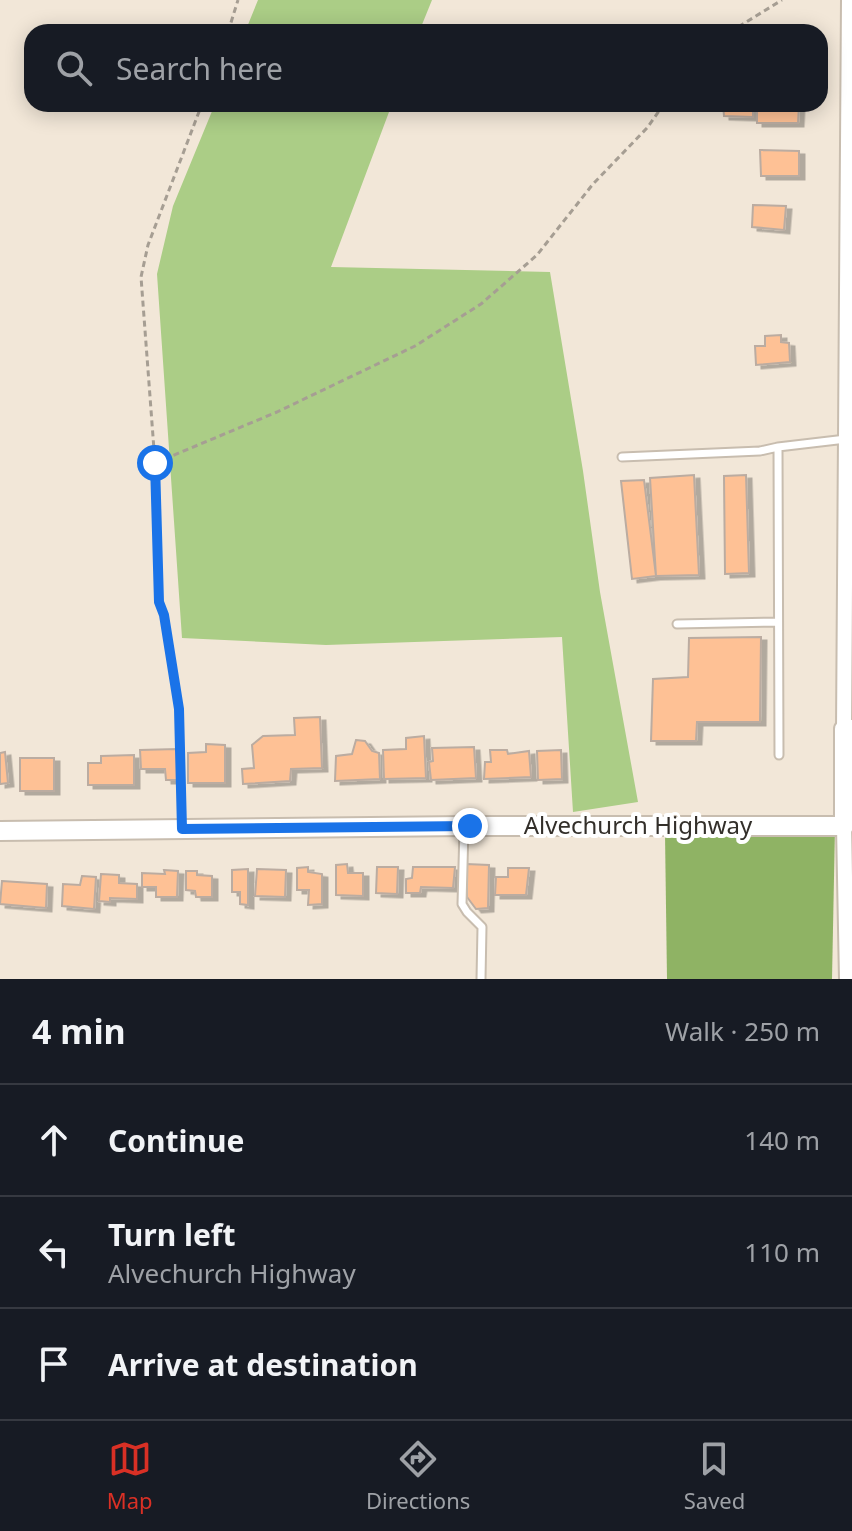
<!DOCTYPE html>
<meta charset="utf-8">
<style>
body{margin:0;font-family:"Noto Sans",sans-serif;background:#242831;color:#f1f3f6}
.stop{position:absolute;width:24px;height:24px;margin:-18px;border:6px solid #1a73e8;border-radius:50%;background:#fff}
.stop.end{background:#1a73e8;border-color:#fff;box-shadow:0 2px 8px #0008}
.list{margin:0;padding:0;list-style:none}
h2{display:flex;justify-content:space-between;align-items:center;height:104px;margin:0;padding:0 32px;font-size:34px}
h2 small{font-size:26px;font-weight:400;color:#9ea1a6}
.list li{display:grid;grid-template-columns:52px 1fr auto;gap:24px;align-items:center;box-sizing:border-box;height:112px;padding:0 32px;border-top:2px solid #363941}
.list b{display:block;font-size:30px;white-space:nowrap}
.list p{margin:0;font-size:26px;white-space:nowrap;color:#9ea1a6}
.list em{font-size:26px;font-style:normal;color:#9ea1a6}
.icon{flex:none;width:44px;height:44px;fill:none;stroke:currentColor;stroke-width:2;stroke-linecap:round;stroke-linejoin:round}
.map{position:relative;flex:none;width:852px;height:979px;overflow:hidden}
.search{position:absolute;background:#171b24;box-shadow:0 4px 20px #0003;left:24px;right:24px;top:24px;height:88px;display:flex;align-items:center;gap:20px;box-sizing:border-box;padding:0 28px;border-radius:24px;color:#9ea1a6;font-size:30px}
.sheet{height:440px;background:#171b24}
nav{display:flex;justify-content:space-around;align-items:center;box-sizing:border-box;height:112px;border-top:2px solid #363941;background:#171b24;font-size:22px;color:#9ea1a6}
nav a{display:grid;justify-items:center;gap:4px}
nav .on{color:#d93025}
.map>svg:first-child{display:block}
.green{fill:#abcd86}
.forest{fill:#8fb364}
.building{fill:#fec195;stroke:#bbaca1;stroke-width:2;filter:url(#shadow)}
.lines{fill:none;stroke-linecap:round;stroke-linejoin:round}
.service-casing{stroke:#c8bdaf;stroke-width:11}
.minor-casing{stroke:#c8bdaf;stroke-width:18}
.tertiary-casing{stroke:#c8bdaf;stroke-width:22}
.path{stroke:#a69e93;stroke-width:3;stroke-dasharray:6 4;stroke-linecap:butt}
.service{stroke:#fff;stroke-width:7}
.minor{stroke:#fff;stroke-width:14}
.tertiary{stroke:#fff;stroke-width:18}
.route{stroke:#1a73e8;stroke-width:10}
.labels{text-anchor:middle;stroke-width:8;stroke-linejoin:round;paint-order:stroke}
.street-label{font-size:24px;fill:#332f2a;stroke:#fff}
</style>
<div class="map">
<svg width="852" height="979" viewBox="0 0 852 979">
<defs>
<filter id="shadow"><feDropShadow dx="5.5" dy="3.5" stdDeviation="0" flood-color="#0004"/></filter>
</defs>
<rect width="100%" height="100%" fill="#f2e7d8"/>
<path class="green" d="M 258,0 L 432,0 L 419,32 L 245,32 Z
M 215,104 L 392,104 L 331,267 L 550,272 L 583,471 L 600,592 L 638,802 L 573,812 L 562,637 L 326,645 L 182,638 L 157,274 L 173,206 Z"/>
<path class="forest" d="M 835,827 L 832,979 L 667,979 L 665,834 Z"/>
<path class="building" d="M 723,104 L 753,104 L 753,117 L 724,116 Z
M 757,104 L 799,104 L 798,123 L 757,123 Z
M 760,150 L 799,151 L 799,176 L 761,176 Z
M 753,205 L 786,206 L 784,230 L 752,227 Z
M 781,335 L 781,342 L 789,343 L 790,362 L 756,365 L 755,346 L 765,346 L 765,336 Z
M 694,475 L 699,575 L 656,576 L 650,478 Z
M 746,475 L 749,573 L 725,574 L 724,476 Z
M 644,480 L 656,576 L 632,579 L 621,481 Z
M 761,637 L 760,722 L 697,722 L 696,741 L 651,741 L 653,679 L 688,677 L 689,638 Z
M 320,717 L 322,768 L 291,769 L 290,781 L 243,784 L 242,769 L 254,768 L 252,745 L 263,736 L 295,735 L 294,718 Z
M 424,736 L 426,778 L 384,779 L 383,750 L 406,749 L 406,738 Z
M 356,740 L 365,741 L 372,751 L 379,753 L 380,779 L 335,781 L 336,756 L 352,754 Z
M 206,744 L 225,745 L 225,783 L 188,783 L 188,753 L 206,752 Z
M 474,747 L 476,778 L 431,780 L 429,762 L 433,761 L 432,748 Z
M 177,749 L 178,780 L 166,780 L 165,769 L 141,769 L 140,750 Z
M 490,750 L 507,750 L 508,754 L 529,751 L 531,777 L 484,779 L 485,762 L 491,762 Z
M 561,750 L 562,779 L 538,780 L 537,751 Z
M 5,752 L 8,783 L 0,784 L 0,753 Z
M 134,755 L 134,785 L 88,785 L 88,763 L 101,763 L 101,756 Z
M 20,758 L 54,758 L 54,791 L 20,791 Z
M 347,864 L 348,873 L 363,873 L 363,896 L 336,895 L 336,865 Z
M 466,864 L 489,865 L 488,908 L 476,909 L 467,897 Z
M 308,867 L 308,872 L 322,874 L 322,904 L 308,905 L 309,890 L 297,890 L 297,868 Z
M 377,867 L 398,867 L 397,894 L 376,893 Z
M 413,867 L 455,867 L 453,888 L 421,887 L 420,893 L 406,893 L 406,879 L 412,878 Z
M 508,868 L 529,868 L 526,895 L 495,895 L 496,877 L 508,877 Z
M 248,869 L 248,905 L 240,904 L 240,892 L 232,892 L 232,870 Z
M 257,869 L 286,870 L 285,897 L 255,896 Z
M 164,870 L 178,871 L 177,897 L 156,897 L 156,887 L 142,887 L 142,873 L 165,874 Z
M 186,871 L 197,871 L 197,875 L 212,876 L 212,897 L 196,897 L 195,891 L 186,890 Z
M 101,874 L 119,875 L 119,883 L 137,884 L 137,899 L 110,898 L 110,902 L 99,901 Z
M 82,876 L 96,877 L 94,909 L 62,906 L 63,884 L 80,885 Z
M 2,881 L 47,884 L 46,908 L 0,904 Z"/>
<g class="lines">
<g class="service-casing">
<path id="service" d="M 622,457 L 760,451 L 778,447
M 677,624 L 778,622
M 779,755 L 778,447 L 846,439
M 464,828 L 462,904 L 467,912 L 482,927 L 481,979"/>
</g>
<g class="minor-casing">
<path id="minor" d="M 844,729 L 849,0
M 844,826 L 847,979"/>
</g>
<g class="tertiary-casing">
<path id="tertiary" d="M 0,831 L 464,826 L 844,826 L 844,729 L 852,729"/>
</g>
<path class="path" d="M 228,32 L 238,0
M 730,32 L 782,0
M 155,463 L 277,412 L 415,346 L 481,304 L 537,255 L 593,184 L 647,128 L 664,104
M 181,814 L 179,709 L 164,615 L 159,602 L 155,463 L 141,277 L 148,245 L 202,104"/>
<use href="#service" class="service"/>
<use href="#minor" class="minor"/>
<use href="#tertiary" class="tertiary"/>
</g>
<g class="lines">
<path class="route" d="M 155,463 L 159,602 L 164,615 L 179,709 L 182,829 L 470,826"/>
</g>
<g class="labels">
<g class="street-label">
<text x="638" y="834">Alvechurch Highway</text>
</g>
</g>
</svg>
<div class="stop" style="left:155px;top:463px"></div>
<div class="stop end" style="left:470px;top:826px"></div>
<div class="search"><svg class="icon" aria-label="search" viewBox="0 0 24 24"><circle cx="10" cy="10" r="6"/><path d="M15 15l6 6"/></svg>Search here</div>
</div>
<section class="sheet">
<h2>4 min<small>Walk · 250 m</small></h2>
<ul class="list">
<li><svg class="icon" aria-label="ahead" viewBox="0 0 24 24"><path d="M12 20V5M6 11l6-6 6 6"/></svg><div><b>Continue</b></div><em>140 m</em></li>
<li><svg class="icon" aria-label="left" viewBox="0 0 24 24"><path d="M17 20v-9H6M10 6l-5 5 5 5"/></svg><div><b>Turn left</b><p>Alvechurch Highway</p></div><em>110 m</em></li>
<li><svg class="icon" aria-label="arrive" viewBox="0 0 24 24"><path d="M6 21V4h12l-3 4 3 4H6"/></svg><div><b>Arrive at destination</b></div></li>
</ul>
</section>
<nav>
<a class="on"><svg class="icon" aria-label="map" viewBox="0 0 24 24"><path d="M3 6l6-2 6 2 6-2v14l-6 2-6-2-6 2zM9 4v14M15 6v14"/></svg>Map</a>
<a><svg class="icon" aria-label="directions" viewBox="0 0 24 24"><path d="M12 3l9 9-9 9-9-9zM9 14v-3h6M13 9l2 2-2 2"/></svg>Directions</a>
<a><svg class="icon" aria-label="saved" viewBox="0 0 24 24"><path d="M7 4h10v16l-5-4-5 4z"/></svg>Saved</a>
</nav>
